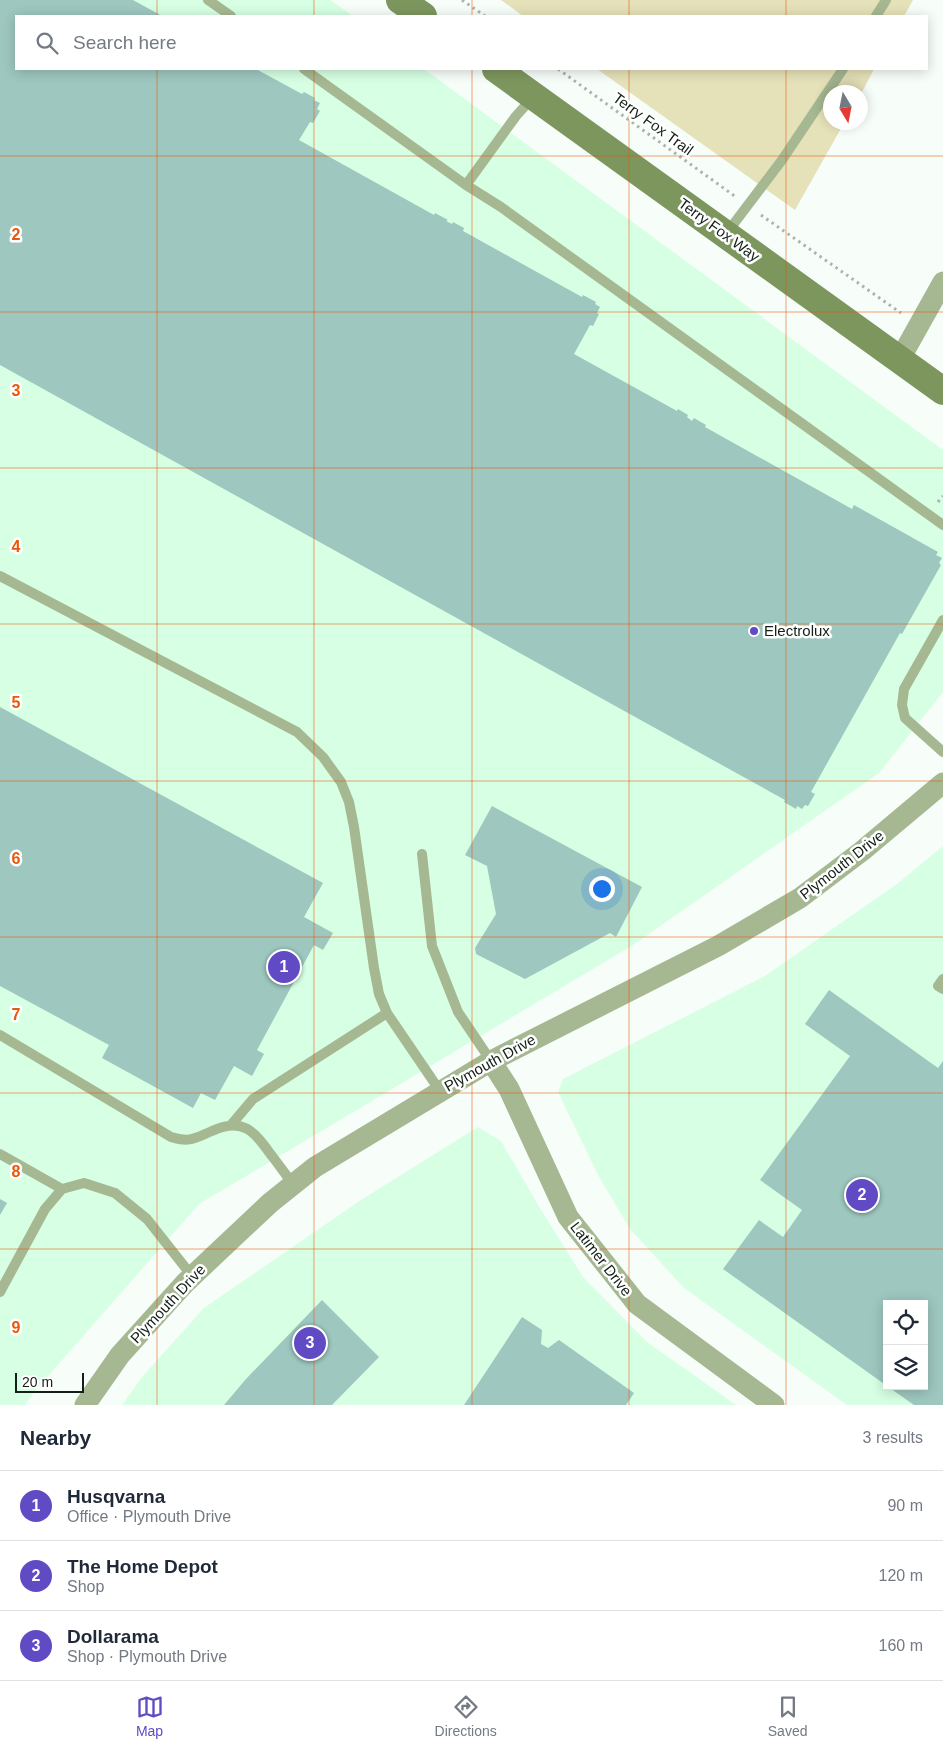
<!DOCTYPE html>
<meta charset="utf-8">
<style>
body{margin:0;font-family:Arial,sans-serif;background:#f2f2f3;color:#1f2937}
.controls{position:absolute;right:15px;bottom:15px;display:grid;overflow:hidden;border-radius:0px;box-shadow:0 2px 12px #0003}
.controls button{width:45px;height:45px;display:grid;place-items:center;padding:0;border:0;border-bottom:1px solid #e0e1e3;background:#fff;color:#1f2937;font:25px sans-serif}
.compass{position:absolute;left:823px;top:85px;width:45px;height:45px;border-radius:50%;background:#fff;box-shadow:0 2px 12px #0003;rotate:170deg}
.scale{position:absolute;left:15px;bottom:12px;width:69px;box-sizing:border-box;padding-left:5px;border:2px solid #131f17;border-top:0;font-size:14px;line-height:18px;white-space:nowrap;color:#131f17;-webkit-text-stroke:4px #fff;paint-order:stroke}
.you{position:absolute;left:601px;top:888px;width:18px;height:18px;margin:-12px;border:4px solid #fff;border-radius:50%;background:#1a73e8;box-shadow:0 0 0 8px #1a73e833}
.badge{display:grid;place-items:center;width:32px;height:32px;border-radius:50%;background:#604bc4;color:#fff;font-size:16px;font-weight:700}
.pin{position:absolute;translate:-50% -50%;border:2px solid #fff;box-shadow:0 1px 5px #0006}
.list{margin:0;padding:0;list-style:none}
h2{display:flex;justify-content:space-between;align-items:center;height:65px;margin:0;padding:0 20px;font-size:21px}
h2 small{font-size:16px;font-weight:400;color:#747a83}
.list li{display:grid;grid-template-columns:32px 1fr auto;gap:15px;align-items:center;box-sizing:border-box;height:70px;padding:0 20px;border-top:1px solid #e0e1e3}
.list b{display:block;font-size:19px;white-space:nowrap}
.list p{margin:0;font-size:16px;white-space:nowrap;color:#747a83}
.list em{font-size:16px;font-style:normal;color:#747a83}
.icon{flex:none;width:28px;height:28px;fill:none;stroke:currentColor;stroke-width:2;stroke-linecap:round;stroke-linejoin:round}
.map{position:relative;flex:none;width:943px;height:1405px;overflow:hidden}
.search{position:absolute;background:#fff;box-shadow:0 2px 12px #0003;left:15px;right:15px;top:15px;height:55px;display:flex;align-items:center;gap:12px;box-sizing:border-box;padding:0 18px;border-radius:0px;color:#747a83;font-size:19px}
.sheet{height:275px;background:#fff}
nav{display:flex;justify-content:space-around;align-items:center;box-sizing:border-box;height:70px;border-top:1px solid #e0e1e3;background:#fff;font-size:14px;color:#747a83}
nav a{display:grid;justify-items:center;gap:2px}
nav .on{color:#604bc4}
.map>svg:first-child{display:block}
.built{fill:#d6ffe3;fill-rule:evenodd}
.green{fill:#e5e1b9}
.building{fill:#9dc7bf}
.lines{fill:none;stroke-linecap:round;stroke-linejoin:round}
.path{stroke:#acb4ae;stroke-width:3;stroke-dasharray:2.5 4;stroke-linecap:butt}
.lane{stroke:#a6b892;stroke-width:10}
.street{stroke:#a6b892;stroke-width:21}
.secondary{stroke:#7d965e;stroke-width:28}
.grid{fill:none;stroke:#e8590c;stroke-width:1;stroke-opacity:0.55}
.poi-dot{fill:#604bc4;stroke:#fff;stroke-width:2}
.labels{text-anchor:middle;stroke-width:5;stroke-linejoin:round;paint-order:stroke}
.street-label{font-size:15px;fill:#131f17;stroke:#fff}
.poi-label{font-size:15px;fill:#131f17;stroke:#fff;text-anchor:start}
.grid-label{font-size:16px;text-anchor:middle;font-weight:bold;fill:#e8590c;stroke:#fff;stroke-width:5;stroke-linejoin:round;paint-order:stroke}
</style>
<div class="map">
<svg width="943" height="1405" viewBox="0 0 943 1405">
<rect width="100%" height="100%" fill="#f7fdf9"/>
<path class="built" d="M 0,0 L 330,0 L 353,16 L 16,16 L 16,69 L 424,69 L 943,450 L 943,692 L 879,773 L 633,945 L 199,1204 L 34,1392 L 25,1405 L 0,1405 Z
M 943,846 L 943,1405 L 847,1405 L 684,1288 L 630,1229 L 598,1175 L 558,1092 L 563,1079 L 765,976 L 897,884 ZM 887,1304 L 924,1304 L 924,1386 L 887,1386 Z
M 478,1127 L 501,1141 L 538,1205 L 583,1277 L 647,1342 L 736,1405 L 122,1405 L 142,1377 L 204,1308 L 361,1200 Z"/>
<path class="green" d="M 501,0 L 913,0 L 904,16 L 523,16 Z
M 597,69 L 874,69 L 861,94 L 830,92 L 830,122 L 844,123 L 795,210 Z"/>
<path class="building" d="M 0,0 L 133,0 L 162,16 L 16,16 L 16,69 L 256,69 L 302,94 L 304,92 L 315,98 L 314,100 L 320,103 L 317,109 L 320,111 L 313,123 L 310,122 L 299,140 L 434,215 L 435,213 L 448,220 L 446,221 L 452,224 L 453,222 L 464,228 L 463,231 L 582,297 L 583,295 L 596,302 L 595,304 L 600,307 L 597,313 L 599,314 L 593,326 L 590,325 L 574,354 L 677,411 L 678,409 L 688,415 L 687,417 L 692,421 L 694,418 L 706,425 L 705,427 L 852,509 L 854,505 L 938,552 L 936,555 L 942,558 L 939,563 L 941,565 L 902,634 L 900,633 L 811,792 L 815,794 L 808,806 L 805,805 L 802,809 L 797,806 L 796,809 L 784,802 L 785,800 L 0,365 Z
M 0,707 L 323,883 L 304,917 L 333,933 L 323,950 L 314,945 L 257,1050 L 264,1054 L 252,1076 L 234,1066 L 215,1100 L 201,1093 L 193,1108 L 102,1058 L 109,1045 L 0,986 Z
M 492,806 L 642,887 L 616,937 L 610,933 L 525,979 L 476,954 L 475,948 L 496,914 L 487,866 L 465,855 Z
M 829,990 L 938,1068 L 943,1061 L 943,1405 L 914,1405 L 887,1386 L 924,1386 L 924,1304 L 887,1304 L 887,1386 L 723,1269 L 759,1220 L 783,1237 L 802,1210 L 760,1180 L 850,1056 L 805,1024 Z
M 0,1199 L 7,1203 L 0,1215 Z
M 322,1300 L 379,1357 L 332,1405 L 224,1405 L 246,1379 Z
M 522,1317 L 542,1330 L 541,1344 L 548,1348 L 559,1340 L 634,1393 L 626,1405 L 464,1405 Z"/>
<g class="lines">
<path class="path" d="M 462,0 L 485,16
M 558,69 L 736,197
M 761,215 L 901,313
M 938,502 L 943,496"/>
<path class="lane" d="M 208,0 L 231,16
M 876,16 L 886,0
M 304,69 L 466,185 L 501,207 L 943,525
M 466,185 L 516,116 L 534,96
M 726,234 L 782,160 L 843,69
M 0,576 L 297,732 L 323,757 L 341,782 L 349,802 L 354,827 L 374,968 L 379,994 L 387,1013 L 440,1091
M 943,620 L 904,689 L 902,705 L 905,718 L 943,752
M 422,854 L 432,946 L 458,1012 L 491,1061
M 943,979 L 938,986 L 943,989
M 0,1035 L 171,1137 C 190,1143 195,1138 212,1131 C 244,1116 255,1133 272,1156 C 279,1165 286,1175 293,1184
M 231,1125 L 253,1099 L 387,1013
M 0,1154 L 62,1189
M 0,1292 L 45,1209 L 62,1189 L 84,1183 L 115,1193 L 147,1219 L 192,1276"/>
<path class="street" d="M 900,359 L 943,282
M 491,1061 L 509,1089 L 568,1217 L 637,1304 L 774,1405
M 85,1405 L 120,1355 L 185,1283 L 270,1203 L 315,1167 L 491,1061 L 718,946 L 800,898 L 862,851 L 943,783"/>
<path class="secondary" d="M 400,0 L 423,16
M 496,69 L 943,391"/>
</g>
<path class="grid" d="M 157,0 L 157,16M 314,0 L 314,16M 472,0 L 472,16M 629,0 L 629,16M 786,0 L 786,16M 157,69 L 157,1405M 314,69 L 314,1405M 472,69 L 472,1405M 629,69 L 629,1405M 786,69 L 786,1405M 0,156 L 943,156M 0,312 L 943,312M 0,468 L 943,468M 0,624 L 943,624M 0,781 L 943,781M 0,937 L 943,937M 0,1093 L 943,1093M 0,1249 L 943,1249"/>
<circle class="poi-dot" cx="754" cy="631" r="5"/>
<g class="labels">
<g class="street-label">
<text transform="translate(653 124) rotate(36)" y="5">Terry Fox Trail</text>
<text transform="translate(719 230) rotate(36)" y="5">Terry Fox Way</text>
<text transform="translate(842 865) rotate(-38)" y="5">Plymouth Drive</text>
<text transform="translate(490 1063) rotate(-29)" y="5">Plymouth Drive</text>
<text transform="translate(601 1259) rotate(52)" y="5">Latimer Drive</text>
<text transform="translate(168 1304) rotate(-47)" y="5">Plymouth Drive</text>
</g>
<g class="poi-label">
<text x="764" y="636">Electrolux</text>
</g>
</g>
<g class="grid-label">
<text x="16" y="240">2</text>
<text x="16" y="396">3</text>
<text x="16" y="552">4</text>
<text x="16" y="708">5</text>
<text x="16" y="864">6</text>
<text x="16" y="1020">7</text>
<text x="16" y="1177">8</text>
<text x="16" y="1333">9</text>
</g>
</svg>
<div class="controls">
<button><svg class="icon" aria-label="locate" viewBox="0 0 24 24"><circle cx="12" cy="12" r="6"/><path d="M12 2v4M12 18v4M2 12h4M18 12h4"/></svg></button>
<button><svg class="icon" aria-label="layers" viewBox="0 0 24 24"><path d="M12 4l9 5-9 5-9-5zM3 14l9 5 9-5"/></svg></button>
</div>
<svg class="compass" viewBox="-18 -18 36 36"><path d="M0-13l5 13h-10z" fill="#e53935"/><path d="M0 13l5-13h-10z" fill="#747a83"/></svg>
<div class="scale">20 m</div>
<div class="you"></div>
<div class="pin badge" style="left:284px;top:967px">1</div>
<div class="pin badge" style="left:862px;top:1195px">2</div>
<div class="pin badge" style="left:310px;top:1343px">3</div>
<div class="search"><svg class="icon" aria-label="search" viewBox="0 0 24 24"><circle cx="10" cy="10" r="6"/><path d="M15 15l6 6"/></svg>Search here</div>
</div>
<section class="sheet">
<h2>Nearby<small>3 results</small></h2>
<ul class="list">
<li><span class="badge">1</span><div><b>Husqvarna</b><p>Office · Plymouth Drive</p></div><em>90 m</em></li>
<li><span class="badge">2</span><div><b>The Home Depot</b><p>Shop</p></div><em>120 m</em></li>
<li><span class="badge">3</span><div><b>Dollarama</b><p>Shop · Plymouth Drive</p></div><em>160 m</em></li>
</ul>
</section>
<nav>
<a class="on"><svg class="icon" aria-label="map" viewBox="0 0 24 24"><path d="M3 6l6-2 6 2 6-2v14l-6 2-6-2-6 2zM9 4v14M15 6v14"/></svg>Map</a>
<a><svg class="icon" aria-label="directions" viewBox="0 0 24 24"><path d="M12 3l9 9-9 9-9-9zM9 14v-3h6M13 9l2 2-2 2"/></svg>Directions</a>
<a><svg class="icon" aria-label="saved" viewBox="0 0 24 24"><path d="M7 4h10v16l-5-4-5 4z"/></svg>Saved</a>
</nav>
